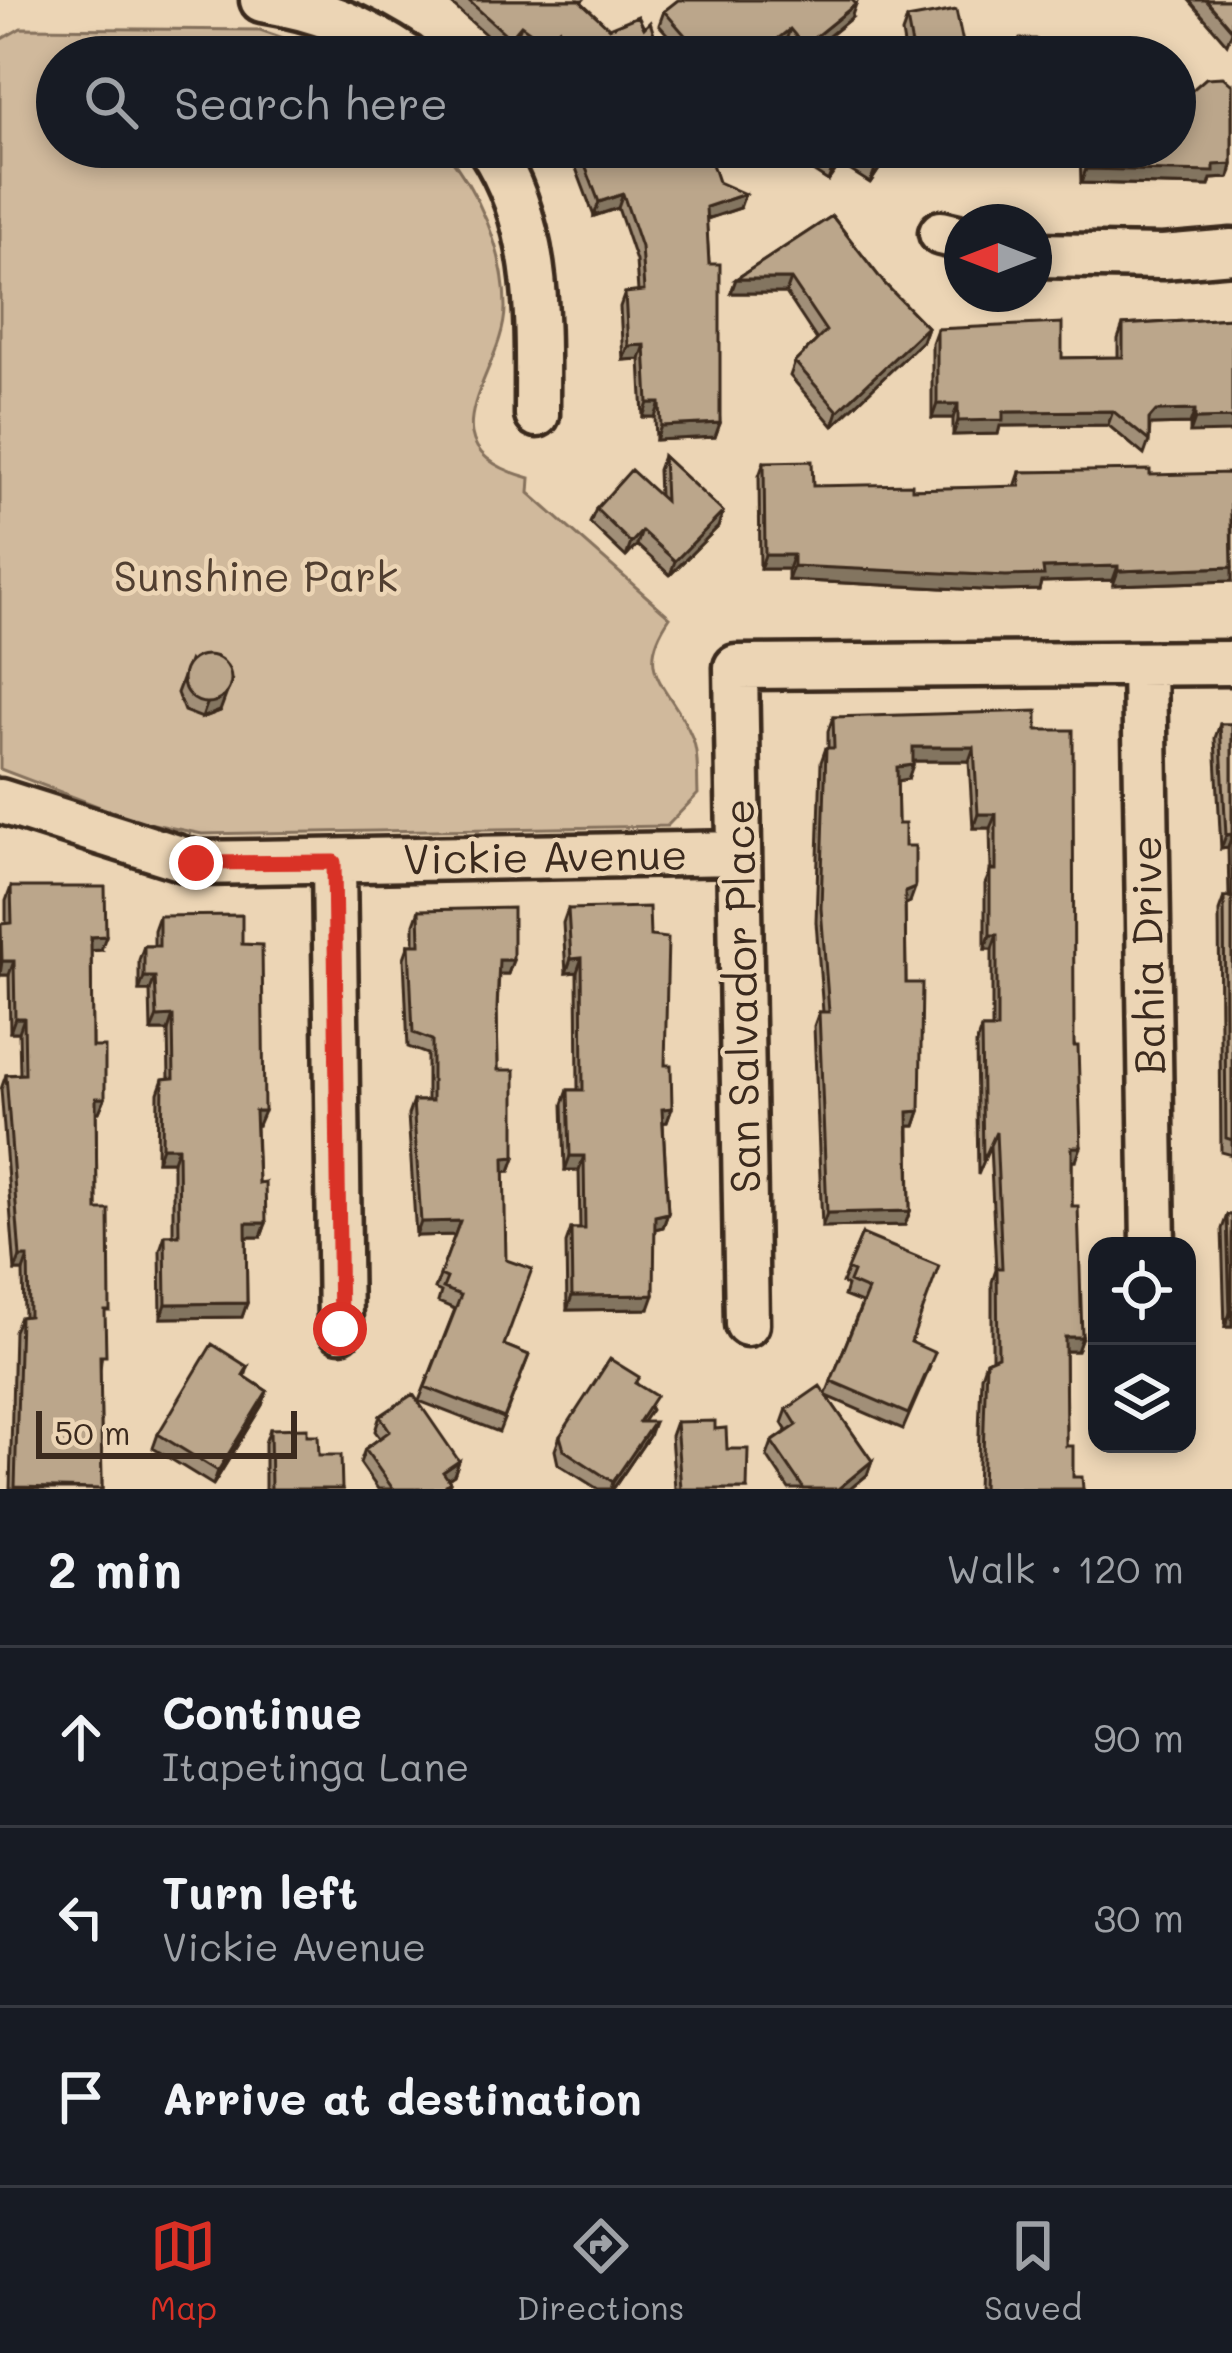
<!DOCTYPE html>
<meta charset="utf-8">
<style>
body{margin:0;font-family:Mali,sans-serif;background:#20242c;color:#f1f3f6}
.controls{position:absolute;right:36px;bottom:36px;display:grid;overflow:hidden;border-radius:24px;box-shadow:0 6px 18px #0003}
.controls button{width:108px;height:108px;display:grid;place-items:center;padding:0;border:0;border-bottom:3px solid #363941;background:#171b24;color:#f1f3f6;font:60px sans-serif}
.compass{position:absolute;left:944px;top:204px;width:108px;height:108px;border-radius:50%;background:#171b24;box-shadow:0 6px 18px #0003;rotate:270deg}
.scale{position:absolute;left:36px;bottom:30px;width:261px;box-sizing:border-box;padding-left:12px;border:6px solid #3b2a1e;border-top:0;font-size:33px;line-height:42px;white-space:nowrap;color:#3b2a1e;-webkit-text-stroke:9px #ecd5b5;paint-order:stroke}
.stop{position:absolute;width:36px;height:36px;margin:-27px;border:9px solid #d93025;border-radius:50%;background:#fff}
.stop.end{background:#d93025;border-color:#fff;box-shadow:0 3px 12px #0008}
.list{margin:0;padding:0;list-style:none}
h2{display:flex;justify-content:space-between;align-items:center;height:156px;margin:0;padding:0 48px;font-size:51px}
h2 small{font-size:39px;font-weight:400;color:#9ea1a6}
.list li{display:grid;grid-template-columns:78px 1fr auto;gap:36px;align-items:center;box-sizing:border-box;height:180px;padding:0 48px;border-top:3px solid #363941}
.list b{display:block;font-size:45px;white-space:nowrap}
.list p{margin:0;font-size:39px;white-space:nowrap;color:#9ea1a6}
.list em{font-size:39px;font-style:normal;color:#9ea1a6}
.icon{flex:none;width:66px;height:66px;fill:none;stroke:currentColor;stroke-width:2;stroke-linecap:round;stroke-linejoin:round}
.map{position:relative;flex:none;width:1232px;height:1489px;overflow:hidden}
.search{position:absolute;background:#171b24;box-shadow:0 6px 18px #0003;left:36px;right:36px;top:36px;height:132px;display:flex;align-items:center;gap:30px;box-sizing:border-box;padding:0 42px;border-radius:66px;color:#9ea1a6;font-size:45px}
.sheet{height:696px;background:#171b24}
nav{display:flex;justify-content:space-around;align-items:center;box-sizing:border-box;height:168px;border-top:3px solid #363941;background:#171b24;font-size:33px;color:#9ea1a6}
nav a{display:grid;justify-items:center;gap:6px}
nav .on{color:#d93025}
.map>svg:first-child{display:block}
.green{fill:#d0b99c;stroke:#86725d;stroke-width:3}
.lines{fill:none;stroke-linecap:round;stroke-linejoin:round}
.street-casing{stroke:#3b2a1e;stroke-width:51}
.street{stroke:#ecd5b5;stroke-width:42}
.wall{fill:#a18f78;stroke:#3b2a1e;stroke-width:3}
.shaded-wall{fill:#837461;stroke:#3b2a1e;stroke-width:3}
.building{fill:#bba68b;stroke:#3b2a1e;stroke-width:3}
.route{stroke:#d93025;stroke-width:15}
.labels{text-anchor:middle;stroke-width:9;stroke-linejoin:round;paint-order:stroke}
.park-label{font-size:42px;fill:#513f31;stroke:#ecd5b5}
.street-label{font-size:42px;fill:#3b2a1e;stroke:#ecd5b5}
</style>
<div class="map">
<svg width="1232" height="1489" viewBox="0 0 1232 1489">
<rect width="100%" height="100%" fill="#ecd5b5"/>
<filter id="ink" filterUnits="userSpaceOnUse"><feTurbulence type="fractalNoise" baseFrequency=".00833" numOctaves="2"/><feDisplacementMap in="SourceGraphic" scale="24" xChannelSelector="R" yChannelSelector="G"/><feConvolveMatrix kernelMatrix="1 2 1 2 8 2 1 2 1" color-interpolation-filters="sRGB"/></filter>
<g filter="url(#ink)">
<path class="green" d="M 21,28 L 260,30 L 339,57 L 57,57 L 57,147 L 442,147 C 478,190 505,250 505,307 C 506,372 414,448 530,478 L 529,493 L 670,617 C 631,674 671,685 692,737 C 699,753 697,777 698,794 L 667,826 L 202,834 L 134,820 L 0,769 L 0,40 Z"/>
<g class="lines">
<g class="street-casing">
<path id="street" d="M 262,0 C 317,9 361,26 407,57
M 489,147 C 542,227 537,323 537,415
M 941,233 L 962,238
M 1034,255 L 1163,257 L 1232,251
M 1144,664 L 1153,1246
M 0,801 L 196,863 L 739,853
M 334,862 L 340,1329
M 747,1324 L 736,667 L 1232,663"/>
</g>
<use href="#street" class="street"/>
</g>
<path class="wall" d="M 447,0 L 583,0 L 581,2 L 609,28 L 644,28 L 661,57 L 560,57 L 554,43 L 541,57 L 516,40 L 505,52 Z
M 1189,0 L 1232,0 L 1232,31 L 1227,44 Z
M 664,11 L 851,18 L 803,57 L 796,57 L 785,43 L 768,57 L 687,57 L 659,25 Z
M 907,19 L 966,57 L 906,57 L 902,33 Z
M 1232,85 L 1232,171 L 1229,178 L 1211,179 L 1209,186 L 1081,183 L 1080,150 L 1037,147 L 1175,147 Z
M 568,147 L 691,147 L 696,162 L 718,182 L 740,208 L 706,219 L 720,423 L 715,437 L 656,440 L 655,417 L 643,417 L 640,359 L 623,360 L 620,307 L 625,293 L 638,292 L 636,261 L 618,208 L 594,216 Z
M 787,147 L 894,147 L 870,183 L 840,164 L 828,181 L 785,153 Z
M 832,216 L 884,283 L 927,327 L 922,341 L 833,426 L 790,376 L 795,362 L 817,340 L 786,293 L 731,293 L 736,279 Z
M 1232,318 L 1190,433 L 1190,424 L 1150,425 L 1149,441 L 1144,455 L 1108,425 L 1000,426 L 998,434 L 953,435 L 953,418 L 932,418 L 932,343 L 937,329 L 1062,358 L 1118,357 L 1118,339 L 1123,325 Z
M 663,456 L 723,512 L 718,527 L 670,575 L 637,545 L 626,557 L 590,523 L 596,509 L 659,496 L 658,470 Z
M 764,462 L 813,486 L 912,489 L 1015,487 L 1020,472 L 1150,475 L 1232,490 L 1232,581 L 1113,585 L 1113,580 L 1041,582 L 1039,590 L 1000,591 L 788,580 L 788,569 L 760,569 L 759,476 Z
M 189,661 L 220,711 L 202,718 L 184,711 L 177,693 Z
M 833,717 L 1037,730 L 1074,1046 L 1076,1161 L 1072,1161 L 1072,1206 L 1082,1337 L 1077,1351 L 1065,1351 L 1066,1446 L 1073,1477 L 1083,1489 L 977,1489 L 981,1376 L 986,1361 L 992,1358 L 992,1282 L 996,1270 L 990,1146 L 978,1175 L 976,1044 L 981,1029 L 992,1029 L 992,949 L 985,949 L 985,884 L 991,870 L 990,828 L 973,828 L 969,761 L 913,761 L 908,779 L 897,781 L 898,824 L 905,846 L 910,902 L 905,904 L 906,983 L 920,1111 L 915,1126 L 909,1126 L 910,1211 L 905,1225 L 822,1227 L 814,1026 L 819,1012 L 823,1012 L 816,922 L 821,762 L 826,748 L 828,748 L 828,731 Z
M 1220,724 L 1232,724 L 1232,1183 L 1232,1155 L 1221,1152 L 1219,911 L 1224,897 L 1229,897 L 1228,848 L 1221,849 L 1215,738 Z
M 11,887 L 101,950 L 91,951 L 92,1047 L 105,1098 L 99,1112 L 96,1112 L 97,1210 L 105,1325 L 100,1370 L 102,1489 L 10,1489 L 14,1331 L 20,1317 L 24,1316 L 23,1271 L 15,1271 L 1,1089 L 6,1075 L 20,1074 L 19,1032 L 10,1032 L 9,975 L 0,975 L 0,927 L 1,924 L 6,924 L 6,901 Z
M 568,909 L 650,936 L 665,1065 L 672,1108 L 667,1122 L 663,1122 L 668,1213 L 663,1227 L 655,1229 L 649,1309 L 567,1310 L 566,1243 L 571,1229 L 580,1229 L 579,1170 L 565,1170 L 563,1104 L 568,1090 L 578,1090 L 577,972 L 566,973 L 563,923 Z
M 419,910 L 513,960 L 508,974 L 499,974 L 497,1008 L 498,1070 L 515,1157 L 510,1171 L 504,1171 L 504,1345 L 529,1355 L 499,1432 L 419,1401 L 455,1309 L 438,1302 L 441,1292 L 435,1289 L 455,1235 L 416,1236 L 408,1115 L 413,1101 L 427,1101 L 427,1054 L 408,1047 L 404,958 L 409,944 L 414,944 L 414,924 Z
M 159,916 L 242,944 L 258,1125 L 256,1125 L 258,1183 L 266,1223 L 261,1237 L 246,1237 L 247,1303 L 242,1317 L 161,1318 L 160,1250 L 165,1235 L 173,1235 L 173,1161 L 157,1161 L 158,1093 L 163,1079 L 169,1078 L 168,1031 L 151,1031 L 150,991 L 139,991 L 139,960 L 144,946 L 154,946 L 154,930 Z
M 1227,1215 L 1232,1215 L 1232,1327 L 1225,1327 L 1222,1229 Z
M 862,1234 L 911,1342 L 930,1367 L 903,1429 L 827,1396 L 872,1461 L 867,1475 L 850,1489 L 789,1489 L 767,1456 L 772,1442 L 787,1431 L 782,1423 L 787,1409 L 826,1394 L 862,1303 L 844,1296 L 847,1286 L 842,1283 Z
M 248,1367 L 245,1377 L 267,1391 L 262,1405 L 213,1485 L 153,1448 L 158,1434 Z
M 637,1384 L 651,1410 L 643,1422 L 649,1436 L 613,1489 L 598,1489 L 558,1464 L 555,1450 L 560,1436 Z
M 380,1416 L 459,1461 L 454,1475 L 448,1479 L 450,1482 L 448,1489 L 378,1489 L 360,1463 L 365,1449 L 380,1438 L 375,1431 Z
M 676,1422 L 715,1429 L 747,1489 L 675,1489 L 671,1436 Z
M 270,1429 L 307,1435 L 342,1489 L 265,1489 L 265,1443 Z"/>
<path class="shaded-wall" d="M 856,4 L 851,18 L 803,57 L 800,57 L 804,46 Z
M 521,25 L 516,40 L 505,52 L 510,38 Z
M 559,29 L 554,43 L 541,57 L 546,43 Z
M 790,29 L 785,43 L 768,57 L 755,57 Z
M 890,147 L 894,147 L 870,183 L 875,169 Z
M 1037,147 L 1081,147 L 1080,150 Z
M 845,149 L 840,164 L 828,181 L 833,167 Z
M 1232,164 L 1229,178 L 1211,179 L 1209,186 L 1081,183 L 1086,169 Z
M 623,194 L 618,208 L 594,216 L 599,202 Z
M 745,194 L 740,208 L 701,221 L 706,207 Z
M 736,279 L 791,279 L 786,293 L 731,293 Z
M 927,327 L 922,341 L 833,426 L 838,411 Z
M 645,345 L 640,359 L 623,360 L 628,346 Z
M 648,403 L 660,403 L 655,417 L 643,417 Z
M 937,404 L 958,404 L 953,418 L 932,418 Z
M 1195,410 L 1190,424 L 1150,425 L 1144,434 L 1149,419 L 1156,411 Z
M 1113,411 L 1108,425 L 1000,426 L 998,434 L 953,435 L 958,421 L 1003,412 Z
M 1232,418 L 1232,432 L 1190,433 L 1195,419 Z
M 720,423 L 715,437 L 656,440 L 661,426 Z
M 723,512 L 718,527 L 670,575 L 675,561 Z
M 642,531 L 637,545 L 626,557 L 631,543 Z
M 765,555 L 793,555 L 788,569 L 760,569 Z
M 793,566 L 1043,568 L 1118,566 L 1113,580 L 1041,582 L 1039,590 L 1000,591 L 788,580 Z
M 1232,567 L 1232,581 L 1113,585 L 1118,571 Z
M 232,679 L 220,711 L 202,718 L 207,704 Z
M 913,747 L 974,747 L 969,761 L 907,761 Z
M 913,765 L 908,779 L 892,782 L 897,767 Z
M 978,814 L 996,814 L 990,828 L 973,828 Z
M 1232,834 L 1228,848 L 1221,849 L 1226,835 Z
M 915,888 L 910,902 L 900,907 L 905,892 Z
M 990,935 L 997,935 L 992,949 L 985,949 Z
M 106,936 L 101,950 L 86,951 L 91,937 Z
M 582,958 L 577,972 L 566,973 L 571,959 Z
M 499,960 L 513,960 L 508,974 L 494,974 Z
M 2,961 L 14,961 L 9,975 L 0,975 Z
M 144,977 L 155,977 L 150,991 L 139,991 Z
M 173,1016 L 168,1031 L 151,1031 L 157,1017 Z
M 15,1018 L 24,1018 L 19,1032 L 10,1032 Z
M 96,1098 L 105,1098 L 99,1112 L 91,1112 Z
M 672,1108 L 667,1122 L 657,1123 L 662,1109 Z
M 255,1111 L 264,1111 L 258,1125 L 250,1126 Z
M 920,1111 L 915,1126 L 903,1126 L 908,1112 Z
M 162,1147 L 178,1147 L 173,1161 L 157,1161 Z
M 1072,1147 L 1081,1147 L 1076,1161 L 1067,1161 Z
M 570,1156 L 584,1156 L 579,1170 L 565,1170 Z
M 515,1157 L 510,1171 L 499,1172 L 504,1158 Z
M 910,1211 L 905,1225 L 822,1227 L 827,1213 Z
M 668,1213 L 663,1227 L 650,1230 L 655,1216 Z
M 460,1221 L 455,1235 L 416,1236 L 421,1222 Z
M 246,1223 L 266,1223 L 261,1237 L 241,1237 Z
M 20,1257 L 28,1257 L 23,1271 L 15,1271 Z
M 654,1295 L 649,1309 L 567,1310 L 572,1296 Z
M 247,1303 L 242,1317 L 161,1318 L 166,1304 Z
M 1230,1313 L 1232,1313 L 1232,1327 L 1225,1327 Z
M 1065,1337 L 1082,1337 L 1077,1351 L 1060,1351 Z
M 267,1391 L 262,1405 L 213,1485 L 218,1471 Z
M 654,1422 L 649,1436 L 613,1489 L 611,1489 L 613,1482 Z
M 459,1461 L 454,1475 L 438,1486 L 443,1472 Z
M 872,1461 L 867,1475 L 850,1489 L 838,1489 Z"/>
<path class="building" d="M 468,0 L 579,0 L 609,28 L 638,16 L 644,28 L 650,22 L 661,57 L 570,57 L 559,29 L 546,43 L 521,25 L 510,38 Z
M 678,0 L 852,0 L 856,4 L 804,46 L 790,29 L 755,57 L 704,57 L 664,11 Z
M 1206,0 L 1232,0 L 1232,30 Z
M 956,10 L 966,57 L 914,57 L 907,19 Z
M 1020,39 L 1036,39 L 1056,57 L 1002,57 Z
M 1154,42 L 1154,57 L 1087,57 L 1087,43 Z
M 1223,77 L 1232,85 L 1232,164 L 1214,165 L 1214,172 L 1086,169 L 1086,147 L 1175,147 L 1175,105 L 1206,78 Z
M 578,147 L 691,147 L 696,162 L 710,158 L 718,182 L 745,194 L 706,207 L 709,264 L 720,264 L 720,423 L 661,426 L 660,403 L 648,403 L 645,345 L 628,346 L 625,293 L 644,291 L 641,247 L 623,194 L 599,202 Z
M 803,147 L 890,147 L 875,169 L 845,149 L 833,167 Z
M 832,216 L 884,283 L 927,327 L 838,411 L 795,362 L 826,331 L 791,279 L 736,279 Z
M 1232,318 L 1232,418 L 1195,419 L 1195,410 L 1156,411 L 1149,419 L 1149,441 L 1113,411 L 1003,412 L 1003,420 L 958,421 L 958,404 L 937,404 L 937,329 L 1062,323 L 1062,358 L 1123,357 L 1123,325 Z
M 663,456 L 723,512 L 675,561 L 642,531 L 631,543 L 596,509 L 631,470 L 665,501 Z
M 812,461 L 813,486 L 912,484 L 912,489 L 1020,486 L 1020,472 L 1150,470 L 1150,475 L 1230,473 L 1232,567 L 1118,571 L 1118,566 L 1043,568 L 1044,575 L 1006,576 L 793,566 L 793,555 L 765,555 L 764,462 Z
M183 679a24 24 0 1 1 48 0a24 24 0 1 1-48 0Z
M 1037,711 L 1037,730 L 1073,730 L 1074,1046 L 1078,1046 L 1081,1147 L 1072,1147 L 1072,1206 L 1078,1206 L 1082,1337 L 1065,1337 L 1066,1446 L 1073,1446 L 1073,1477 L 1082,1477 L 1083,1489 L 982,1489 L 986,1361 L 998,1356 L 997,1268 L 1002,1268 L 996,1132 L 983,1161 L 981,1029 L 997,1029 L 997,935 L 990,935 L 990,870 L 996,870 L 996,814 L 978,814 L 974,747 L 913,747 L 913,765 L 897,767 L 898,824 L 905,824 L 905,846 L 915,846 L 915,888 L 905,892 L 906,983 L 922,983 L 920,1111 L 908,1112 L 910,1211 L 827,1213 L 819,1012 L 829,1012 L 821,908 L 826,748 L 834,748 L 833,717 Z
M 1220,724 L 1232,724 L 1232,834 L 1226,835 Z
M 11,887 L 105,887 L 106,936 L 91,937 L 92,1047 L 105,1047 L 105,1098 L 96,1098 L 97,1210 L 109,1210 L 110,1311 L 105,1311 L 106,1356 L 100,1356 L 102,1489 L 15,1487 L 20,1317 L 29,1316 L 28,1257 L 20,1257 L 6,1075 L 25,1074 L 24,1018 L 15,1018 L 14,961 L 2,961 L 1,924 L 12,923 Z
M 1224,897 L 1232,897 L 1232,1140 L 1226,1138 Z
M 649,907 L 650,936 L 668,938 L 665,1065 L 671,1065 L 672,1108 L 662,1109 L 668,1213 L 655,1216 L 654,1295 L 572,1296 L 571,1229 L 585,1229 L 584,1156 L 570,1156 L 568,1090 L 583,1090 L 582,958 L 571,959 L 568,909 Z
M 513,908 L 513,960 L 499,960 L 497,1008 L 498,1070 L 515,1070 L 515,1157 L 504,1158 L 506,1260 L 532,1269 L 504,1345 L 529,1355 L 504,1418 L 425,1387 L 461,1295 L 443,1288 L 447,1278 L 440,1275 L 460,1221 L 421,1222 L 413,1101 L 432,1101 L 432,1040 L 413,1033 L 409,944 L 420,944 L 419,910 Z
M 242,915 L 242,944 L 262,945 L 264,1111 L 255,1111 L 258,1183 L 265,1182 L 266,1223 L 246,1223 L 247,1303 L 166,1304 L 165,1235 L 179,1235 L 178,1147 L 162,1147 L 163,1079 L 174,1078 L 173,1016 L 157,1017 L 155,977 L 144,977 L 144,946 L 159,946 L 159,916 Z
M 1227,1215 L 1232,1215 L 1232,1313 L 1230,1313 Z
M 862,1234 L 939,1266 L 911,1342 L 935,1353 L 908,1414 L 831,1381 L 868,1290 L 849,1282 L 853,1272 L 847,1269 Z
M 212,1344 L 248,1367 L 243,1375 L 267,1391 L 218,1471 L 158,1434 Z
M 610,1359 L 639,1377 L 635,1383 L 656,1396 L 639,1422 L 654,1422 L 613,1482 L 564,1450 L 560,1436 Z
M 820,1386 L 872,1461 L 838,1489 L 804,1489 L 772,1442 L 797,1425 L 787,1409 Z
M 413,1394 L 459,1461 L 443,1472 L 450,1482 L 446,1485 L 448,1489 L 393,1489 L 365,1449 L 390,1431 L 380,1416 Z
M 715,1421 L 715,1429 L 726,1428 L 727,1449 L 748,1449 L 747,1489 L 681,1489 L 676,1422 Z
M 307,1428 L 307,1435 L 318,1435 L 319,1455 L 341,1455 L 342,1489 L 271,1489 L 270,1429 Z"/>
</g>
<g class="lines" filter="url(#ink)">
<path class="route" d="M 196,863 L 334,862 L 340,1329"/>
</g>
<g class="labels">
<g class="park-label">
<text x="256" y="592">Sunshine Park</text>
</g>
<g class="street-label">
<text transform="translate(545 857) rotate(-1)" y="15">Vickie Avenue</text>
<text transform="translate(1148 955) rotate(-91)" y="15">Bahia Drive</text>
<text transform="translate(742 996) rotate(-91)" y="15">San Salvador Place</text>
</g>
</g>
</svg>
<div class="controls">
<button><svg class="icon" aria-label="locate" viewBox="0 0 24 24"><circle cx="12" cy="12" r="6"/><path d="M12 2v4M12 18v4M2 12h4M18 12h4"/></svg></button>
<button><svg class="icon" aria-label="layers" viewBox="0 0 24 24"><path d="M12 4l9 5-9 5-9-5zM3 14l9 5 9-5"/></svg></button>
</div>
<svg class="compass" viewBox="-18 -18 36 36"><path d="M0-13l5 13h-10z" fill="#e53935"/><path d="M0 13l5-13h-10z" fill="#9ea1a6"/></svg>
<div class="scale">50 m</div>
<div class="stop" style="left:340px;top:1329px"></div>
<div class="stop end" style="left:196px;top:863px"></div>
<div class="search"><svg class="icon" aria-label="search" viewBox="0 0 24 24"><circle cx="10" cy="10" r="6"/><path d="M15 15l6 6"/></svg>Search here</div>
</div>
<section class="sheet">
<h2>2 min<small>Walk · 120 m</small></h2>
<ul class="list">
<li><svg class="icon" aria-label="ahead" viewBox="0 0 24 24"><path d="M12 20V5M6 11l6-6 6 6"/></svg><div><b>Continue</b><p>Itapetinga Lane</p></div><em>90 m</em></li>
<li><svg class="icon" aria-label="left" viewBox="0 0 24 24"><path d="M17 20v-9H6M10 6l-5 5 5 5"/></svg><div><b>Turn left</b><p>Vickie Avenue</p></div><em>30 m</em></li>
<li><svg class="icon" aria-label="arrive" viewBox="0 0 24 24"><path d="M6 21V4h12l-3 4 3 4H6"/></svg><div><b>Arrive at destination</b></div></li>
</ul>
</section>
<nav>
<a class="on"><svg class="icon" aria-label="map" viewBox="0 0 24 24"><path d="M3 6l6-2 6 2 6-2v14l-6 2-6-2-6 2zM9 4v14M15 6v14"/></svg>Map</a>
<a><svg class="icon" aria-label="directions" viewBox="0 0 24 24"><path d="M12 3l9 9-9 9-9-9zM9 14v-3h6M13 9l2 2-2 2"/></svg>Directions</a>
<a><svg class="icon" aria-label="saved" viewBox="0 0 24 24"><path d="M7 4h10v16l-5-4-5 4z"/></svg>Saved</a>
</nav>
